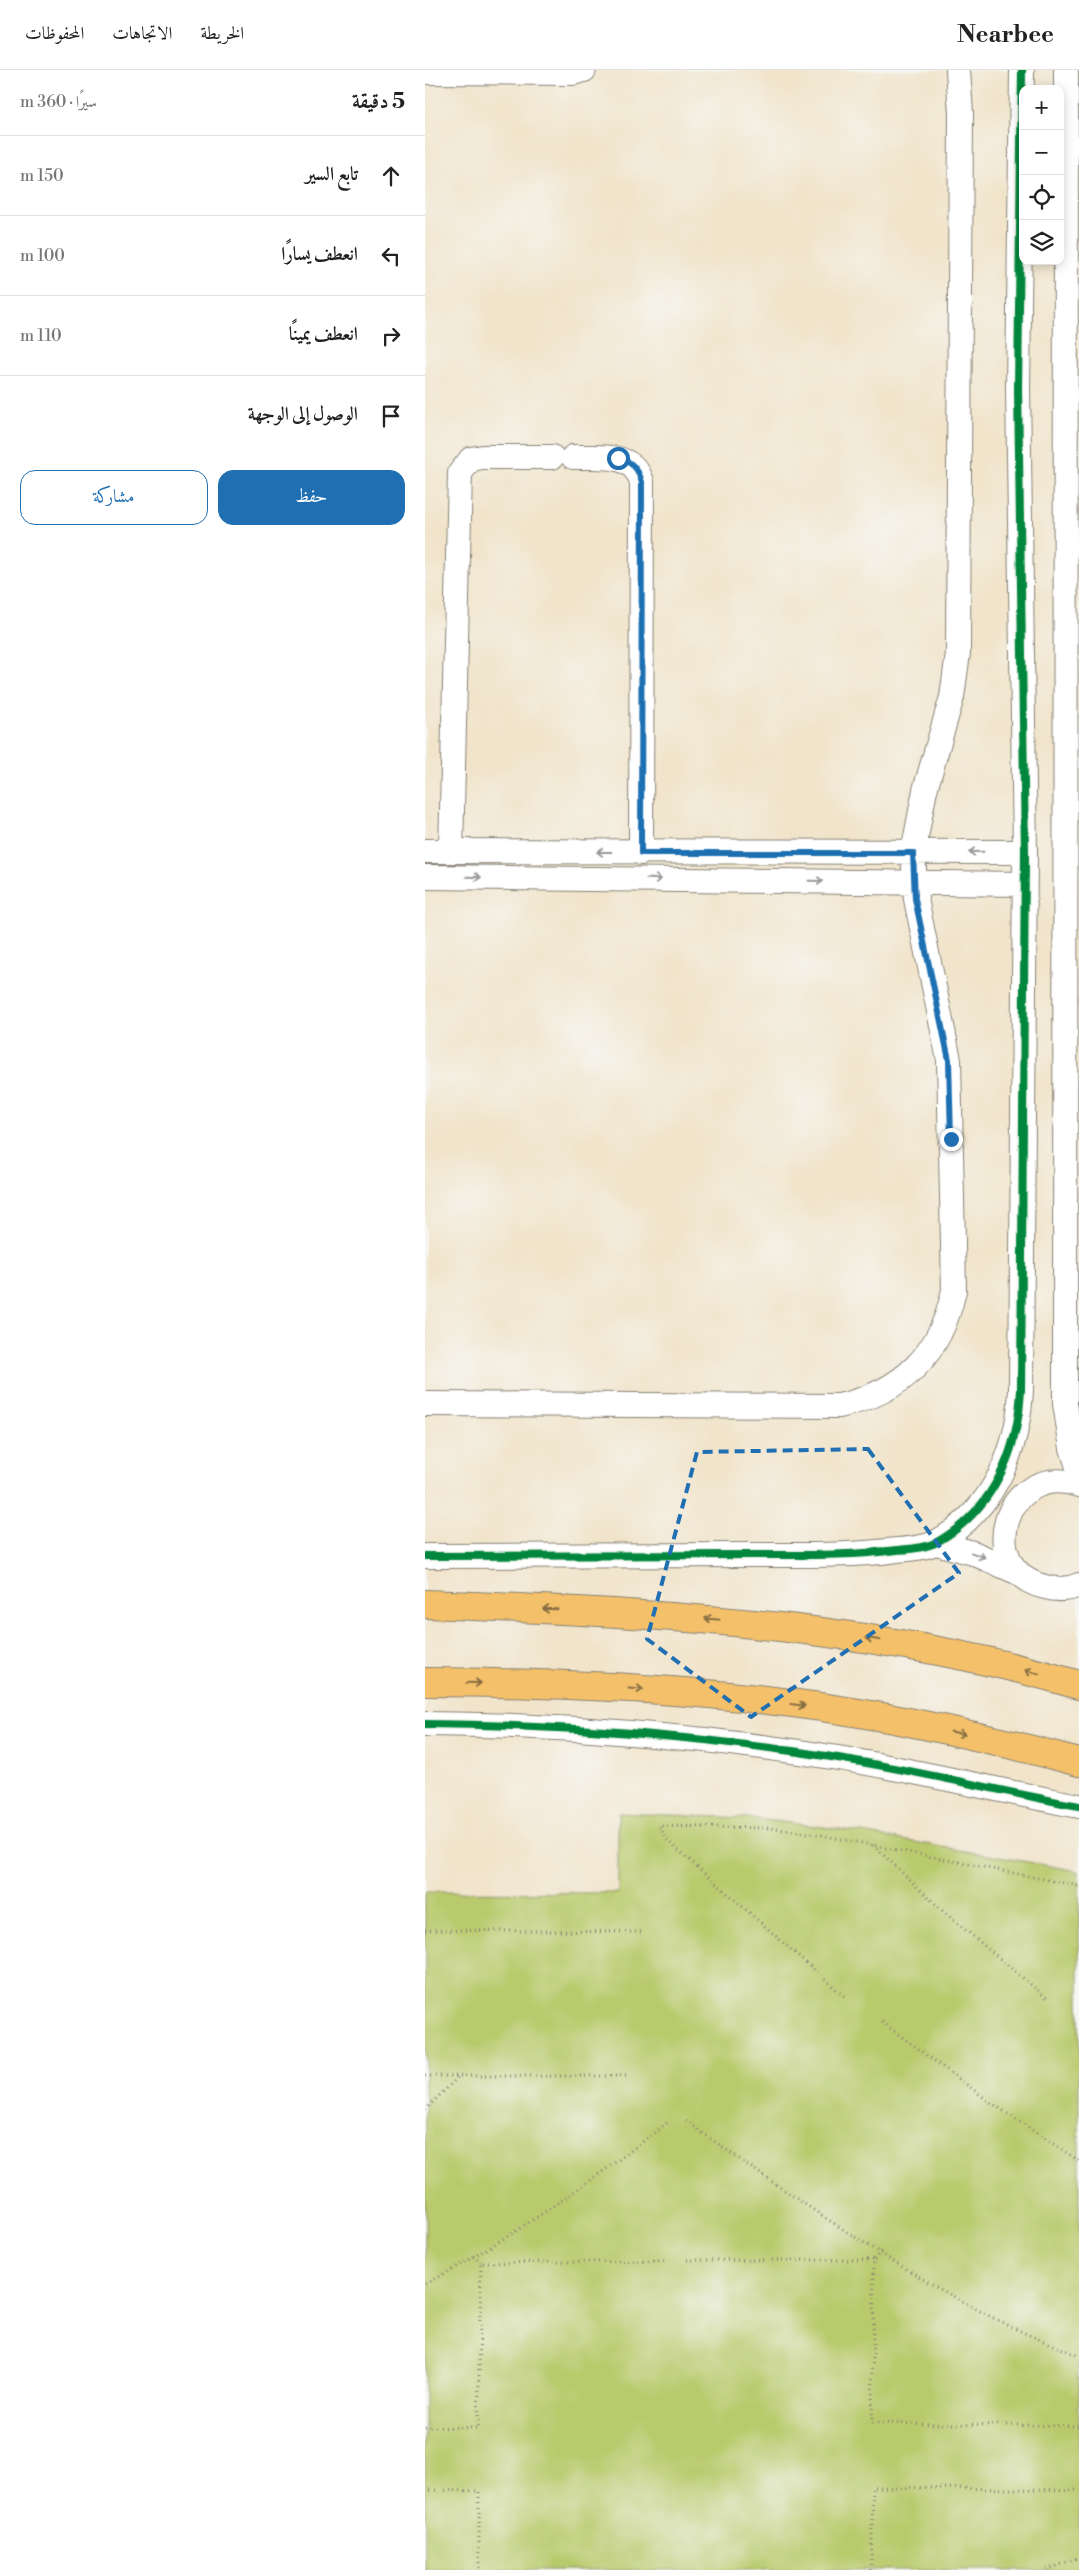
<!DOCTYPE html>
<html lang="ar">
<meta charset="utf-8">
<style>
body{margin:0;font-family:"Libre Bodoni",Amiri,serif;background:#f6f6f6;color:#222;direction:rtl}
.controls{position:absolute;right:15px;top:15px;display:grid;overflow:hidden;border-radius:10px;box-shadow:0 2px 12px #0003}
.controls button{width:45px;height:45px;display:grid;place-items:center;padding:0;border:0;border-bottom:1px solid #e0e0e0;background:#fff;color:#222;font:25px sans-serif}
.stop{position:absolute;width:15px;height:15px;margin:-11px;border:4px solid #1f6fb2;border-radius:50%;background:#fff}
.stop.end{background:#1f6fb2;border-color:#fff;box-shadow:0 1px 5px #0008}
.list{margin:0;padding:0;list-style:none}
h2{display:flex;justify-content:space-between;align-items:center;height:65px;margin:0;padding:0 20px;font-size:21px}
h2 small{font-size:16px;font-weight:400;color:#767676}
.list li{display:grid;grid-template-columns:32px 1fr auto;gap:15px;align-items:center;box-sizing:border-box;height:80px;padding:0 20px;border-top:1px solid #e0e0e0}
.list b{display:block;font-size:19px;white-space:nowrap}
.list em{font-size:16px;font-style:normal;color:#767676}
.actions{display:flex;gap:10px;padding:15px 20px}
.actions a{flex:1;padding:11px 0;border:1px solid #1f6fb2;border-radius:15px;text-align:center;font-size:18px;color:#1f6fb2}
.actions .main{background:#1f6fb2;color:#fff}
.icon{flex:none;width:28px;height:28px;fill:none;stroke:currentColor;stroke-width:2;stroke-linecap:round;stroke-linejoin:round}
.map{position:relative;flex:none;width:654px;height:2500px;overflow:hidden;direction:ltr}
header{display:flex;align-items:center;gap:30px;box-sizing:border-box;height:70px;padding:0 25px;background:#fff;border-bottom:1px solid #e0e0e0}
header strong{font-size:24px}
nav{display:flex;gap:28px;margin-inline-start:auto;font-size:18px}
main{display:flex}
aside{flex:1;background:#fff}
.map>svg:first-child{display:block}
.green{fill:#b9ca6d;stroke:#6a7344}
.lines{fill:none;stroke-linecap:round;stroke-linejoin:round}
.minor-casing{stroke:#868074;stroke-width:26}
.major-casing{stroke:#868074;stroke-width:30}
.path{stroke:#868074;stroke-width:3;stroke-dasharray:1 4;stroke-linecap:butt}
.minor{stroke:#fff;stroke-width:24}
.major{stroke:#f4c16a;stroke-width:28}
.cycleway-casing{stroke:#f6f6f2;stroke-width:11}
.cycleway{stroke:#00873e;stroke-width:8}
.oneway{stroke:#999}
.oneway2{stroke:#886e43}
.route{stroke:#1f6fb2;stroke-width:6}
.marked{fill:none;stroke:#1f6fb2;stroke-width:4;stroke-dasharray:10 6;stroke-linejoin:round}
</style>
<header>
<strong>Nearbee</strong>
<nav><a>الخريطة</a><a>الاتجاهات</a><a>المحفوظات</a></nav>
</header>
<main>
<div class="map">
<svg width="654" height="2500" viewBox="0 0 654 2500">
<rect width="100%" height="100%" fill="#f6f6f2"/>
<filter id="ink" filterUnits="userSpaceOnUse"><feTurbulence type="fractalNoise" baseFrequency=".02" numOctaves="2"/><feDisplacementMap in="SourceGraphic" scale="10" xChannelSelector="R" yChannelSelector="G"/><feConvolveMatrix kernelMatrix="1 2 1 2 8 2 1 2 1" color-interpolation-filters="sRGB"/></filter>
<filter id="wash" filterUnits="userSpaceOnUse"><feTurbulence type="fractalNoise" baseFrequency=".0096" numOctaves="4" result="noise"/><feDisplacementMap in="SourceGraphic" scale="20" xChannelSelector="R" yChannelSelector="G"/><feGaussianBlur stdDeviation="1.12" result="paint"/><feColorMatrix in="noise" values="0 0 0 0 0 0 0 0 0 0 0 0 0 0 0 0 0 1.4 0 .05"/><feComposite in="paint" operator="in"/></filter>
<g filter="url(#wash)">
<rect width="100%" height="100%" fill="#f1e4cb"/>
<path class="green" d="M 193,1743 L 324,1748 L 415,1759 L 654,1801 L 654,2500 L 0,2500 L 0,1822 L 193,1823 Z"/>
</g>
<g filter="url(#ink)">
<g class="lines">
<g class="minor-casing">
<path id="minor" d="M 641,0 L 640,1334 L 647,1378 L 654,1400
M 0,2 L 148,3 L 159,0
M 148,387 C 175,388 208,381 217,412 L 216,783
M 0,781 L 600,782
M 26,781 L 35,403 L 46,389 L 58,387 L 127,387
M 0,807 L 599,814
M 0,1334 L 414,1336 C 478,1322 516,1284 529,1220 L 524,990 L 491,829 L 488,783 L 500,720 L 527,627 L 533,583 L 536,43 L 533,0
M 654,1415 C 580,1390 548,1500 620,1517 C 631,1520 643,1520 654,1515
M 511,1473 L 548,1483 L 594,1503
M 0,1486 C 111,1486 222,1486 332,1485 C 379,1485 426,1486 472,1480 C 485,1479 501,1478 512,1472 C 568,1440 593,1382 596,1320 L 600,782 L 593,319 L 597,0
M 0,1654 C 139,1655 276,1666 413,1688 C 494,1701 574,1721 654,1736"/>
</g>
<g class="major-casing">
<path id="major" d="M 0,1534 C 220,1543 441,1552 654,1615
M 0,1612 C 155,1613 310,1620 463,1648 C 527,1660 591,1675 654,1692"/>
</g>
<path class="path" d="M 448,1775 L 519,1842 L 623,1929
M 0,1860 L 217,1862
M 419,1926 L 243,1771 L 234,1756 L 345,1758 L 391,1764 L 654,1816
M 457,1952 L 565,2032 L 654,2091
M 0,2006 L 203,2006
M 0,2040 L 34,2006
M 261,2051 C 361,2123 464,2194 574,2251 C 600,2264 628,2275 654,2286
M 48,2186 L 56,2193
M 262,2190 L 449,2190 L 447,2353 L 654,2356
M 449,2190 L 456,2181
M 0,2214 C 85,2169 166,2112 242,2053
M 0,2357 L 53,2358 L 56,2193 L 241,2191
M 0,2420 L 54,2421 L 54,2500
M 446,2500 L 448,2417 L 654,2420
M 622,2500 L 654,2487"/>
<use href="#minor" class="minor"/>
<use href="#major" class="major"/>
<g class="cycleway-casing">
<path id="cycleway" d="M 0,1486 C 111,1486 222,1486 332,1485 C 379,1485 426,1486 472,1480 C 485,1479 501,1478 512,1472 C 568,1440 593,1382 596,1320 L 600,782 L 593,319 L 597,0
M 0,1654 C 139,1655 276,1666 413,1688 C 494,1701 574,1721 654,1736"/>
</g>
<use href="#cycleway" class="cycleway"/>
</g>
<defs><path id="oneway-shaft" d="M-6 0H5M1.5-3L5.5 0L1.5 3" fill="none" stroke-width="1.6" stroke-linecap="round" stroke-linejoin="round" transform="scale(1.25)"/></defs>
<g class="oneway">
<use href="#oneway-shaft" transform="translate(179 782) rotate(-180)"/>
<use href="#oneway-shaft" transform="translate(551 782) rotate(179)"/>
<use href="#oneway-shaft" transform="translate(49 807) rotate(1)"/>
<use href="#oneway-shaft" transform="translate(229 809) rotate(1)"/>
<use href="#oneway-shaft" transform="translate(391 811) rotate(1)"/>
<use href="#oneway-shaft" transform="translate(553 1485) rotate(20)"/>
</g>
<g class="oneway2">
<use href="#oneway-shaft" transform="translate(125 1539) rotate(-178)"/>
<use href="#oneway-shaft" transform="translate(287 1549) rotate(-174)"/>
<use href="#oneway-shaft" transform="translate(448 1569) rotate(-171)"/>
<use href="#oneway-shaft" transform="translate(607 1602) rotate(-167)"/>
<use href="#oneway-shaft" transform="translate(49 1613) rotate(1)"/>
<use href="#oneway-shaft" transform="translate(211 1619) rotate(4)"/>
<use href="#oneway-shaft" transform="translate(373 1635) rotate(7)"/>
<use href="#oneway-shaft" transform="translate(533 1663) rotate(12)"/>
</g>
</g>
<g class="lines" filter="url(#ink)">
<path class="route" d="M 193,388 C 207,392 213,398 217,412 L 216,783 L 488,783 L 490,829 L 524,990 L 526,1069"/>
</g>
<path class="marked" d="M 443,1379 L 534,1503 L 326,1647 L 222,1569 L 272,1382 Z"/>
</svg>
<div class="controls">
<button>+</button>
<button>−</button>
<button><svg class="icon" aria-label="locate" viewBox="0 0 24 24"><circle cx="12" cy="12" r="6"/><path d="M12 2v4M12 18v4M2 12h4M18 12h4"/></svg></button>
<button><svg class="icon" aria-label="layers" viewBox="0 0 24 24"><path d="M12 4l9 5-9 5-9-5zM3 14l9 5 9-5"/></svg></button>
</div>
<div class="stop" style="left:193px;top:388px"></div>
<div class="stop end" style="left:526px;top:1069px"></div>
</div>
<aside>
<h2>5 دقيقة<small>سيرًا · 360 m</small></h2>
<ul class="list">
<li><svg class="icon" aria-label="ahead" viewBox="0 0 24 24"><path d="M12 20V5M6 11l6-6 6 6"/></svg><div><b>تابع السير</b></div><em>150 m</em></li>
<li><svg class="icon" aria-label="left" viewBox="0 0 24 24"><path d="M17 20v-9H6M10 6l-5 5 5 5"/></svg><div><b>انعطف يسارًا</b></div><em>100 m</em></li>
<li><svg class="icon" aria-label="right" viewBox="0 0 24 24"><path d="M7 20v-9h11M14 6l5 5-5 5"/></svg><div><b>انعطف يمينًا</b></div><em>110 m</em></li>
<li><svg class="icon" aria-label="arrive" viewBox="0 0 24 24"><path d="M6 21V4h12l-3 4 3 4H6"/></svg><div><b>الوصول إلى الوجهة</b></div></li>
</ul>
<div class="actions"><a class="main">حفظ</a><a>مشاركة</a></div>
</aside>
</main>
